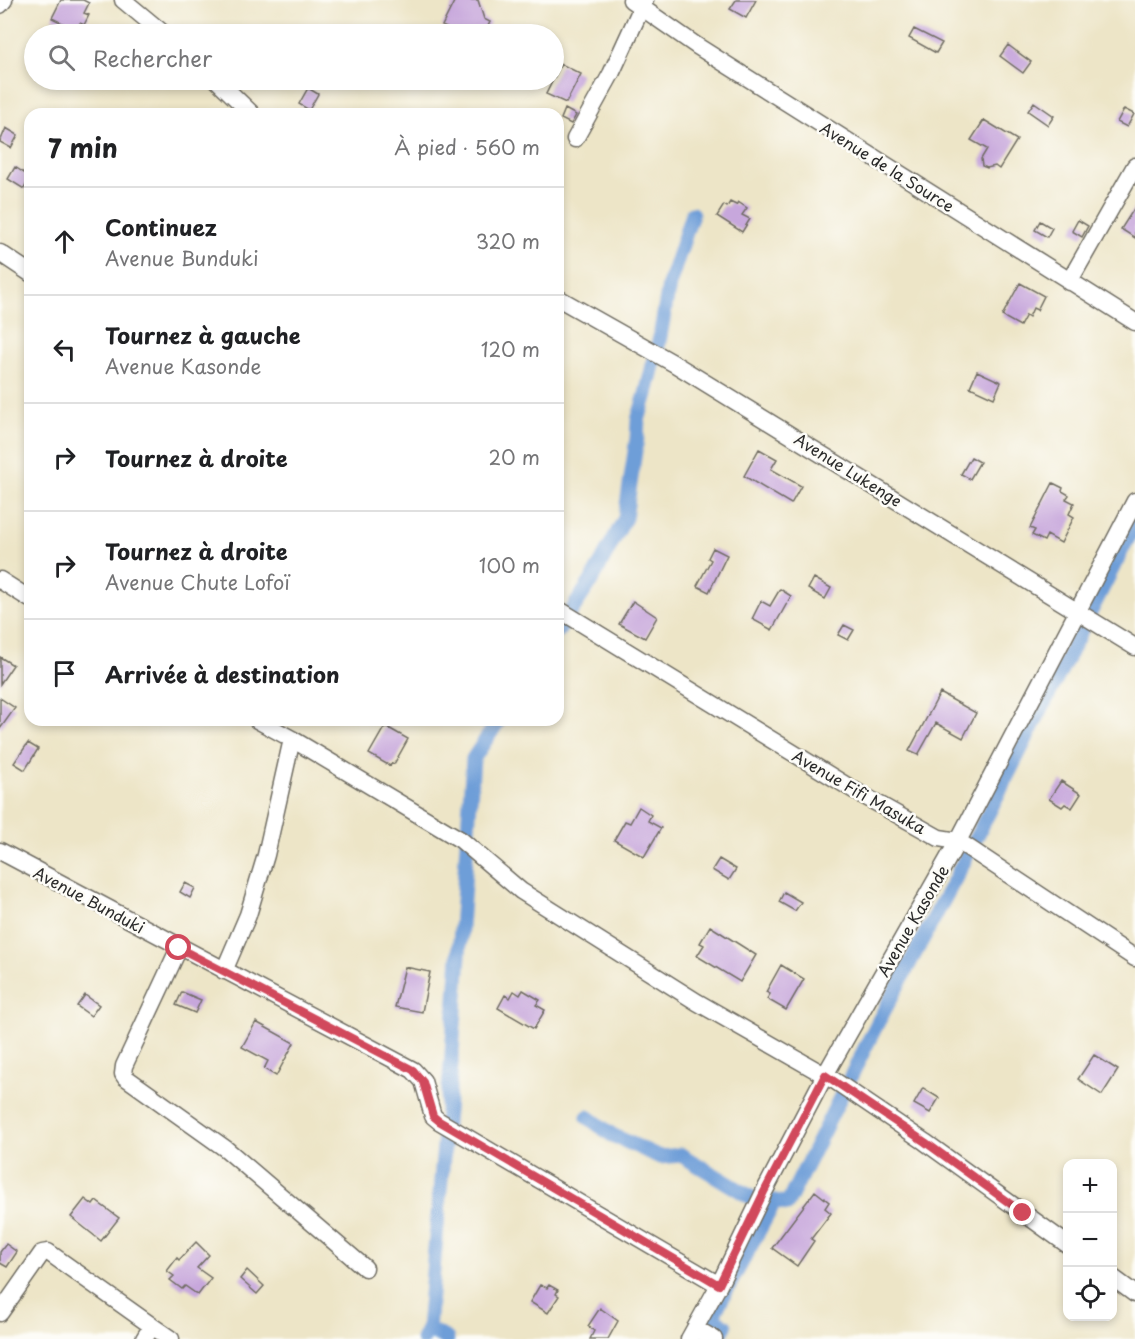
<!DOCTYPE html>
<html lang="fr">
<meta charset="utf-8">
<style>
body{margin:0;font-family:"Playpen Sans",sans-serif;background:#f2f2f2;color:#202124}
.controls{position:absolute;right:18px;bottom:18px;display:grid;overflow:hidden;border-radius:12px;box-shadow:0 3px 9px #0003}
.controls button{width:54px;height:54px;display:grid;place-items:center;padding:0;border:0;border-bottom:2px solid #e0e0e0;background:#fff;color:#202124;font:30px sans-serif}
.stop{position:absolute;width:18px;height:18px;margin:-14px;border:4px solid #d1495b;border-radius:50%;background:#fff}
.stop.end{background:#d1495b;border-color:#fff;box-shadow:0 2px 6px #0008}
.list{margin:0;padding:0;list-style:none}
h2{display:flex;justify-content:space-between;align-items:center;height:78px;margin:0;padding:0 24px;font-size:26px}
h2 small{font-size:20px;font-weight:400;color:#757577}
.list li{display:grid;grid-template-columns:39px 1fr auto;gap:18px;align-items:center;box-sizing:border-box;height:108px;padding:0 24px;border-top:2px solid #e0e0e0}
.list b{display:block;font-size:22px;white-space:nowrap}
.list p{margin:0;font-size:20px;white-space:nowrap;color:#757577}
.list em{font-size:20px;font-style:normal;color:#757577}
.icon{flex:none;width:33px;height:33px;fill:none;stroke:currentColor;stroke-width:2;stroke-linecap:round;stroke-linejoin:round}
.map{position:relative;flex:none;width:1135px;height:1339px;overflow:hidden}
.search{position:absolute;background:#fff;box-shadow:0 3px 9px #0003;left:24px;top:24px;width:540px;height:66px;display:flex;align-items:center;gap:15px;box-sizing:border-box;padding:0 21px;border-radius:33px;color:#757577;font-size:22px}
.panel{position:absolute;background:#fff;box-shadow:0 3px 9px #0003;left:24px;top:108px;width:540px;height:618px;border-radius:18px}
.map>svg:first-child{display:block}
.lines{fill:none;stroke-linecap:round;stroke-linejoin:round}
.canal{stroke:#6e9ed8;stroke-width:15}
.building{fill:#c7a7dc}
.street-casing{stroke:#6f6c62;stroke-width:19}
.street{stroke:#fff;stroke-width:16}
.route{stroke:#d1495b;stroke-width:8}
.labels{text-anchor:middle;stroke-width:5;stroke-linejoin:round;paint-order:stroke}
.street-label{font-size:16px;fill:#2b2b2b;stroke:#fdfcf7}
</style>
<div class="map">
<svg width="1135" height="1339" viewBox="0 0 1135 1339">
<rect width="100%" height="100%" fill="#fdfcf7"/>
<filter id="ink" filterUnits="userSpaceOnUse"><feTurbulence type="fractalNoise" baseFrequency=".0167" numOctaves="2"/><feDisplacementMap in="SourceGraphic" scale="12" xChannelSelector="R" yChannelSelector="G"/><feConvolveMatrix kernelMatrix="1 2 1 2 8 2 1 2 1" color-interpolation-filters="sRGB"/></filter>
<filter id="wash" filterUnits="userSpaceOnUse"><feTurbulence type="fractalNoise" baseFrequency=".008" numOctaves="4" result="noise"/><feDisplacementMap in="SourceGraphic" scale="24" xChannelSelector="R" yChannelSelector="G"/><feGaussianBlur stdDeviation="1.35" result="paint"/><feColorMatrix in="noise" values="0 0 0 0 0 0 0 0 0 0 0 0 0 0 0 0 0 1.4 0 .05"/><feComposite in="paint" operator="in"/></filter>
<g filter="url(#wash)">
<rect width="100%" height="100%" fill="#ede5c7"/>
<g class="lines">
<path class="canal" d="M 558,631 L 592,580 L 625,518 L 637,438 L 638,420 L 646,394 L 660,337 L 669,285 L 692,214
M 588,1117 L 612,1135 L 660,1157 L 681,1155 L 754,1199 L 772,1201
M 428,1329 L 447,1339
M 423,1339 L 428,1329 L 452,1054 L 473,759 L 499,720
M 717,1339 L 725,1326 L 712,1317 L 775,1201 L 787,1204 L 878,1022 L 955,879 L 1135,524"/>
</g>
<g id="blocks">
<path class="building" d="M 61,0 L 83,0 L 89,3 L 84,13 L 89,15 L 84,25 L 80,23 L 76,30 L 52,18 Z
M 455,0 L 478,0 L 484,19 L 490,22 L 484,34 L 459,34 L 442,26 Z
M 736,0 L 756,0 L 746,18 L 730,9 Z
M 914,29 L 942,43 L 936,53 L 909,38 Z
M 1008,45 L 1031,62 L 1023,73 L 1000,56 Z
M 561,64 L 581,74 L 566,103 L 546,94 Z
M 308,88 L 318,94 L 309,110 L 299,104 Z
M 1034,102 L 1054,116 L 1048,125 L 1028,111 Z
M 565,109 L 576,115 L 571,124 L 561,119 Z
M 1124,109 L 1134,114 L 1127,127 L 1117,122 Z
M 984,120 L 1017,140 L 999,169 L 995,166 L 987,168 L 982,166 L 981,159 L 987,149 L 971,140 Z
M 6,128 L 18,135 L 11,148 L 0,142 Z
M 15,167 L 30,177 L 24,189 L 8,179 Z
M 730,202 L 736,205 L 738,202 L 747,208 L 742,215 L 750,219 L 742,232 L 717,216 L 724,205 L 727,207 Z
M 1135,207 L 1135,238 L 1121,229 Z
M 1078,220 L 1088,226 L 1082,237 L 1072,231 Z
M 1040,221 L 1052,228 L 1047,237 L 1035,230 Z
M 1020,283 L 1044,296 L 1037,310 L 1033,308 L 1029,317 L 1026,315 L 1020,326 L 1002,316 Z
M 977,371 L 1001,382 L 994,398 L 970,387 Z
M 759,449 L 777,459 L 771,469 L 801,486 L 791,504 L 744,476 Z
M 971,457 L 980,462 L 970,479 L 961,474 Z
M 1053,483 L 1063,488 L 1062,491 L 1069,495 L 1066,499 L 1074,503 L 1069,514 L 1074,517 L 1061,543 L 1047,535 L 1044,541 L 1032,535 L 1035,530 L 1030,528 Z
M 713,548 L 727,555 L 709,592 L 697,586 L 711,560 L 708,558 Z
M 814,578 L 831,588 L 825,599 L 808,589 Z
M 780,589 L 791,596 L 772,630 L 752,619 L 761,601 L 770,606 Z
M 633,601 L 657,617 L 645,638 L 619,624 Z
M 844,625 L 854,630 L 848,640 L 838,635 Z
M 0,657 L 13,665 L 0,684 Z
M 940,693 L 976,713 L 963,738 L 936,723 L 918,755 L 909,751 Z
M 0,698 L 15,708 L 0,729 Z
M 385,726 L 408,739 L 394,764 L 392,763 L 390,766 L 369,754 Z
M 28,743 L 38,749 L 25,770 L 14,763 Z
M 1061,781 L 1081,794 L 1072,808 L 1065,804 L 1062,807 L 1049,799 Z
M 639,807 L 651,815 L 648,821 L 661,828 L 644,857 L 614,840 L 625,821 L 630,823 Z
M 719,859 L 736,869 L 729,880 L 712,870 Z
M 185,883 L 195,888 L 190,898 L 180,892 Z
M 784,892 L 801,902 L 795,911 L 779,902 Z
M 710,926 L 756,955 L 740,982 L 697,956 L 704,945 L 700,943 Z
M 781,965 L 804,979 L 786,1010 L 767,999 L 770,994 L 766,992 Z
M 405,967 L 430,972 L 422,1012 L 395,1007 Z
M 523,990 L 540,1000 L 536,1005 L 545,1010 L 534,1029 L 498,1008 L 505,995 L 510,998 L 514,991 L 520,995 Z
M 182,992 L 201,1000 L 195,1013 L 176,1005 Z
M 85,995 L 99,1005 L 91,1016 L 77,1006 Z
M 256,1022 L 294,1043 L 276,1076 L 264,1069 L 268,1061 L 242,1047 Z
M 1094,1055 L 1118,1070 L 1102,1095 L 1078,1079 Z
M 923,1088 L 939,1098 L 930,1113 L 914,1104 Z
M 815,1191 L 829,1202 L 825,1208 L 831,1213 L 811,1239 L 814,1241 L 797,1266 L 772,1248 Z
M 85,1199 L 93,1205 L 96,1201 L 119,1218 L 101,1241 L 71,1217 Z
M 196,1242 L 209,1255 L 197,1268 L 211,1278 L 198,1295 L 185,1286 L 182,1289 L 170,1280 L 174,1276 L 167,1271 L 177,1258 L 179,1260 Z
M 6,1244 L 17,1252 L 7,1267 L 0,1263 L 0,1252 Z
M 247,1270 L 264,1286 L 257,1294 L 240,1279 Z
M 540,1285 L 547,1288 L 549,1285 L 558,1290 L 556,1294 L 559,1296 L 548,1313 L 530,1302 Z
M 600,1308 L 618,1321 L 608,1339 L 590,1339 L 594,1331 L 588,1326 Z"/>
</g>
</g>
<g filter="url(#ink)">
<use href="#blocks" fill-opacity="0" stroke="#6f6c62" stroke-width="1.5"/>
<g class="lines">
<g class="street-casing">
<path id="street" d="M 123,0 L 164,34
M 631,0 L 697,46 L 1135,322
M 0,5 L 4,0
M 217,80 L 252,114
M 575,139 L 611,74 L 645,0
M 0,253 L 30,273
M 1069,282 L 1135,166
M 558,298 L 673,363 L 1135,647
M 0,580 L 30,599
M 558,609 L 857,792 L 939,838 L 958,841 L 1135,958
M 257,720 L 292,739 L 461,840 L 521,891 L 697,1002 L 835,1081 L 925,1142 L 1068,1245
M 0,851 L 413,1070 L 423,1081 L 433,1116 L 439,1121 L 719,1285
M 179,948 L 124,1066 L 123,1074 L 125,1077 L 226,1149 L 365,1268
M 224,971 L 248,915 L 266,855 L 292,739
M 1112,1277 L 1135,1294
M 0,1313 L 42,1253 L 48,1252 L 152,1326 L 144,1339
M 152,1326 L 171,1339
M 695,1328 L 714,1339
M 689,1339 L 719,1285 L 764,1192 L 825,1075 L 958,841 L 1135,501"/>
</g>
<use href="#street" class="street"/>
</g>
</g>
<g class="lines" filter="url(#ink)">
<path class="route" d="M 179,948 L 413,1070 L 423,1082 L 433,1116 L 439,1121 L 719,1285 L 764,1192 L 825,1075 L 925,1142 L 1023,1213"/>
</g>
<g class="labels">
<g class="street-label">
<text transform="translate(887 167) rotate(32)" y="6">Avenue de la Source</text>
<text transform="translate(848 470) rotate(32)" y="6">Avenue Lukenge</text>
<text transform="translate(859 792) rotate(30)" y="6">Avenue Fifi Masuka</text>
<text transform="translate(89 900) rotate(28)" y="6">Avenue Bunduki</text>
<text transform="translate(913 921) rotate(-60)" y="6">Avenue Kasonde</text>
</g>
</g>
</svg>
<div class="controls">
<button>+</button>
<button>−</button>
<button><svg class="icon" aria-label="locate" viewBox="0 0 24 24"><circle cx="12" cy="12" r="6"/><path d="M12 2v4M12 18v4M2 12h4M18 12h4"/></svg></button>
</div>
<div class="stop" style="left:179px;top:948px"></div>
<div class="stop end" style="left:1023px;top:1213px"></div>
<div class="search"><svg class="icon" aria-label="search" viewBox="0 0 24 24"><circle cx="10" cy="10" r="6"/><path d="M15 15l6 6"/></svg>Rechercher</div>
<section class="panel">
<h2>7 min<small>À pied · 560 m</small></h2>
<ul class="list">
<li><svg class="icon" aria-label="ahead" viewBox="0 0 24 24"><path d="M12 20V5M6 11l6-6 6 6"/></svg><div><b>Continuez</b><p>Avenue Bunduki</p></div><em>320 m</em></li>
<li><svg class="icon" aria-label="left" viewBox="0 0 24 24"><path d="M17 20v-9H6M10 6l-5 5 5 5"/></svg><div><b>Tournez à gauche</b><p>Avenue Kasonde</p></div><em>120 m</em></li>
<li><svg class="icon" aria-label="right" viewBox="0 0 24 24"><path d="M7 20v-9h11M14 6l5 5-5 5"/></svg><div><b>Tournez à droite</b></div><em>20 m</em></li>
<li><svg class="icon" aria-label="right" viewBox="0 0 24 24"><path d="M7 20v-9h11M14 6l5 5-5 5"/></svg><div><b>Tournez à droite</b><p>Avenue Chute Lofoï</p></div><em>100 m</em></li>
<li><svg class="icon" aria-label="arrive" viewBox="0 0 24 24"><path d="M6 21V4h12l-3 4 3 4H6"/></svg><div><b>Arrivée à destination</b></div></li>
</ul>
</section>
</div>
